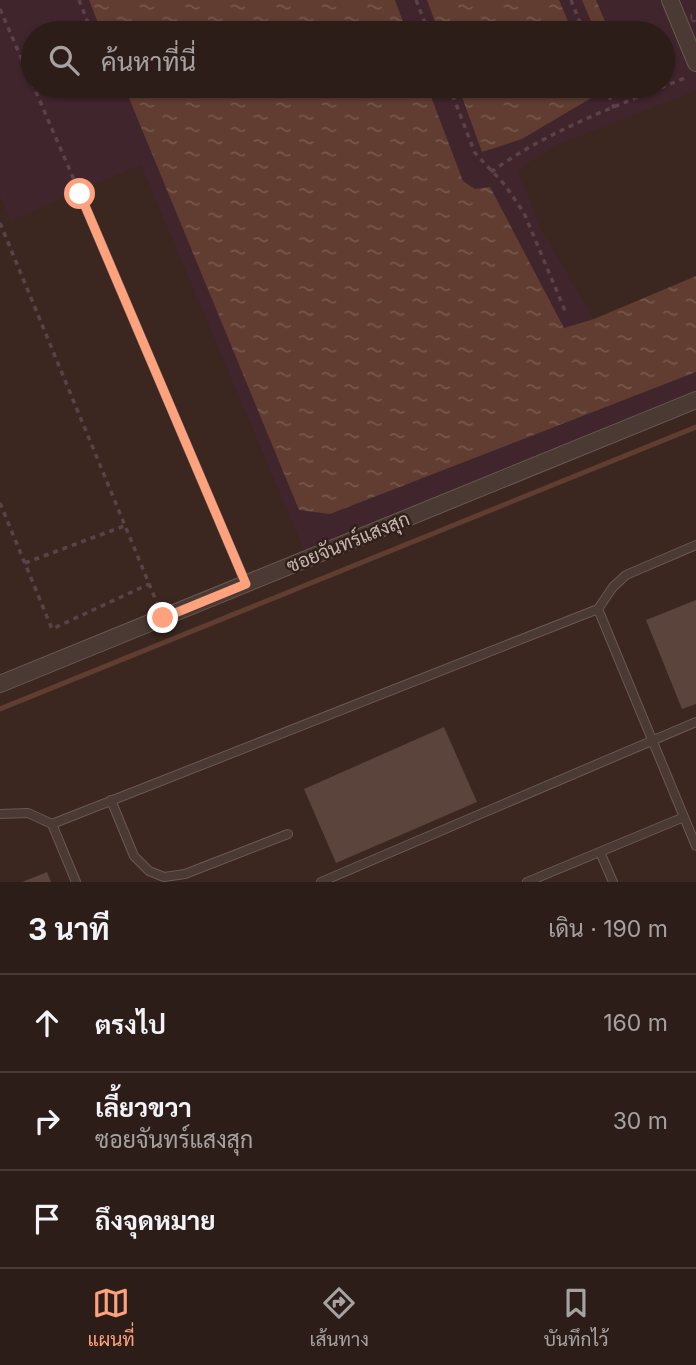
<!DOCTYPE html>
<html lang="th">
<meta charset="utf-8">
<style>
body{margin:0;font-family:Inter,Sarabun,sans-serif;background:#342621;color:#f1f3f6}
.stop{position:absolute;width:21px;height:21px;margin:-16px;border:5px solid #fea27e;border-radius:50%;background:#fff}
.stop.end{background:#fea27e;border-color:#fff;box-shadow:0 2px 7px #0008}
.list{margin:0;padding:0;list-style:none}
h2{display:flex;justify-content:space-between;align-items:center;height:91px;margin:0;padding:0 28px;font-size:30px}
h2 small{font-size:23px;font-weight:400;color:#a6a2a2}
.list li{display:grid;grid-template-columns:46px 1fr auto;gap:21px;align-items:center;box-sizing:border-box;height:98px;padding:0 28px;border-top:2px solid #483b37}
.list b{display:block;font-size:26px;white-space:nowrap}
.list p{margin:0;font-size:23px;white-space:nowrap;color:#a6a2a2}
.list em{font-size:23px;font-style:normal;color:#a6a2a2}
.icon{flex:none;width:38px;height:38px;fill:none;stroke:currentColor;stroke-width:2;stroke-linecap:round;stroke-linejoin:round}
.map{position:relative;flex:none;width:696px;height:882px;overflow:hidden}
.search{position:absolute;background:#2c1d18;box-shadow:0 2px 5px #0004;left:21px;right:21px;top:21px;height:77px;display:flex;align-items:center;gap:18px;box-sizing:border-box;padding:0 24px;border-radius:38px;color:#a6a2a2;font-size:26px}
.sheet{height:385px;background:#2c1d18}
nav{display:flex;justify-content:space-around;align-items:center;box-sizing:border-box;height:98px;border-top:2px solid #483b37;background:#2c1d18;font-size:19px;color:#a6a2a2}
nav a{display:grid;justify-items:center;gap:4px}
nav .on{color:#fea27e}
.map>svg:first-child{display:block}
.green{fill:#40252d}
.wetland{fill:url(#wetland-marsh)}
.water{fill:url(#water-ripples)}
.lines{fill:none;stroke-linecap:round;stroke-linejoin:round}
.stream{stroke:#613d31;stroke-width:5}
.building{fill:#5b443c}
.lane-casing{stroke:#695852;stroke-width:10}
.street-casing{stroke:#695852;stroke-width:18}
.path{stroke:#5b4249;stroke-width:3.5;stroke-dasharray:5 5;stroke-linecap:butt}
.lane{stroke:#4b3a34;stroke-width:8}
.street{stroke:#4b3a34;stroke-width:16}
.route{stroke:#fea27e;stroke-width:9}
.labels{text-anchor:middle;stroke-width:5;stroke-linejoin:round;paint-order:stroke}
.street-label{font-size:19px;fill:#c7b6af;stroke:#301f1a}
</style>
<div class="map">
<svg width="696" height="882" viewBox="0 0 696 882">
<defs>
<pattern id="wetland-marsh" width="20" height="14" patternUnits="userSpaceOnUse" patternTransform="scale(1.75)"><rect width="20" height="14" fill="#40252d"/><path d="M1 5h8M5 5V1M11 12h8M15 12V8" fill="none" stroke="#5a4249"/></pattern>
<pattern id="water-ripples" width="26" height="14" patternUnits="userSpaceOnUse" patternTransform="scale(1.75)"><rect width="26" height="14" fill="#613d31"/><path d="M2 4q2-2 4 0t4 0M15 11q2-2 4 0t4 0" fill="none" stroke="#76574c"/></pattern>
</defs>
<rect width="100%" height="100%" fill="#3b2720"/>
<path class="green" d="M 0,0 L 89,0 L 102,33 L 33,33 L 33,86 L 124,86 L 299,510 L 330,514 L 696,372 L 696,391 L 304,550 L 141,165 L 10,221 L 0,196 Z
M 395,0 L 427,0 L 439,33 L 407,33 Z
M 559,0 L 582,0 L 596,33 L 573,33 Z
M 596,0 L 683,0 L 696,32 L 696,91 L 554,146 L 518,170 L 542,231 L 594,319 L 564,328 L 490,188 L 475,189 L 463,181 L 427,86 L 458,86 L 482,151 L 522,139 L 598,94 L 595,86 L 663,86 L 663,33 L 610,33 Z"/>
<path class="wetland" d="M 683,0 L 696,0 L 696,32 Z"/>
<path class="water" d="M 89,0 L 395,0 L 407,33 L 102,33 Z
M 427,0 L 559,0 L 573,33 L 439,33 Z
M 582,0 L 596,0 L 610,33 L 596,33 Z
M 124,86 L 427,86 L 463,181 L 475,189 L 490,187 L 564,328 L 594,319 L 696,276 L 696,372 L 330,514 L 299,510 Z
M 458,86 L 595,86 L 598,94 L 522,139 L 482,152 Z"/>
<g class="lines">
<path class="stream" d="M 0,709 L 696,427"/>
</g>
<path class="building" d="M 696,600 L 696,704 L 682,709 L 646,620 Z
M 444,727 L 477,802 L 336,863 L 304,789 Z
M 47,872 L 51,882 L 22,882 Z"/>
<g class="lines">
<g class="lane-casing">
<path id="lane" d="M 80,194 L 246,584
M 598,609 L 696,846
M 111,800 L 134,856 L 149,871 L 164,877 L 185,874 L 288,834
M 0,814 L 28,813 L 52,824 L 76,882
M 52,824 L 598,609 L 613,587 L 626,575 L 696,545
M 600,852 L 613,882
M 321,882 L 696,722
M 527,882 L 684,817"/>
</g>
<g class="street-casing">
<path id="street" d="M 670,0 L 696,63
M 0,684 L 696,400"/>
</g>
<path class="path" d="M 79,0 L 92,33
M 416,0 L 429,33
M 571,0 L 584,33
M 0,9 L 75,182
M 449,86 L 475,153 L 505,185 L 524,213 L 566,313
M 605,86 L 614,108
M 491,172 C 550,129 620,105 687,77
M 0,223 L 157,603
M 0,503 L 52,629 L 149,584
M 25,563 L 124,526"/>
<use href="#lane" class="lane"/>
<use href="#street" class="street"/>
</g>
<g class="lines">
<path class="route" d="M 80,194 L 246,584 L 163,618"/>
</g>
<g class="labels">
<g class="street-label">
<text transform="translate(348 542) rotate(-22)" y="7">ซอยจันทร์แสงสุก</text>
</g>
</g>
</svg>
<div class="stop" style="left:80px;top:194px"></div>
<div class="stop end" style="left:163px;top:618px"></div>
<div class="search"><svg class="icon" aria-label="search" viewBox="0 0 24 24"><circle cx="10" cy="10" r="6"/><path d="M15 15l6 6"/></svg>ค้นหาที่นี่</div>
</div>
<section class="sheet">
<h2>3 นาที<small>เดิน · 190 m</small></h2>
<ul class="list">
<li><svg class="icon" aria-label="ahead" viewBox="0 0 24 24"><path d="M12 20V5M6 11l6-6 6 6"/></svg><div><b>ตรงไป</b></div><em>160 m</em></li>
<li><svg class="icon" aria-label="right" viewBox="0 0 24 24"><path d="M7 20v-9h11M14 6l5 5-5 5"/></svg><div><b>เลี้ยวขวา</b><p>ซอยจันทร์แสงสุก</p></div><em>30 m</em></li>
<li><svg class="icon" aria-label="arrive" viewBox="0 0 24 24"><path d="M6 21V4h12l-3 4 3 4H6"/></svg><div><b>ถึงจุดหมาย</b></div></li>
</ul>
</section>
<nav>
<a class="on"><svg class="icon" aria-label="map" viewBox="0 0 24 24"><path d="M3 6l6-2 6 2 6-2v14l-6 2-6-2-6 2zM9 4v14M15 6v14"/></svg>แผนที่</a>
<a><svg class="icon" aria-label="directions" viewBox="0 0 24 24"><path d="M12 3l9 9-9 9-9-9zM9 14v-3h6M13 9l2 2-2 2"/></svg>เส้นทาง</a>
<a><svg class="icon" aria-label="saved" viewBox="0 0 24 24"><path d="M7 4h10v16l-5-4-5 4z"/></svg>บันทึกไว้</a>
</nav>
